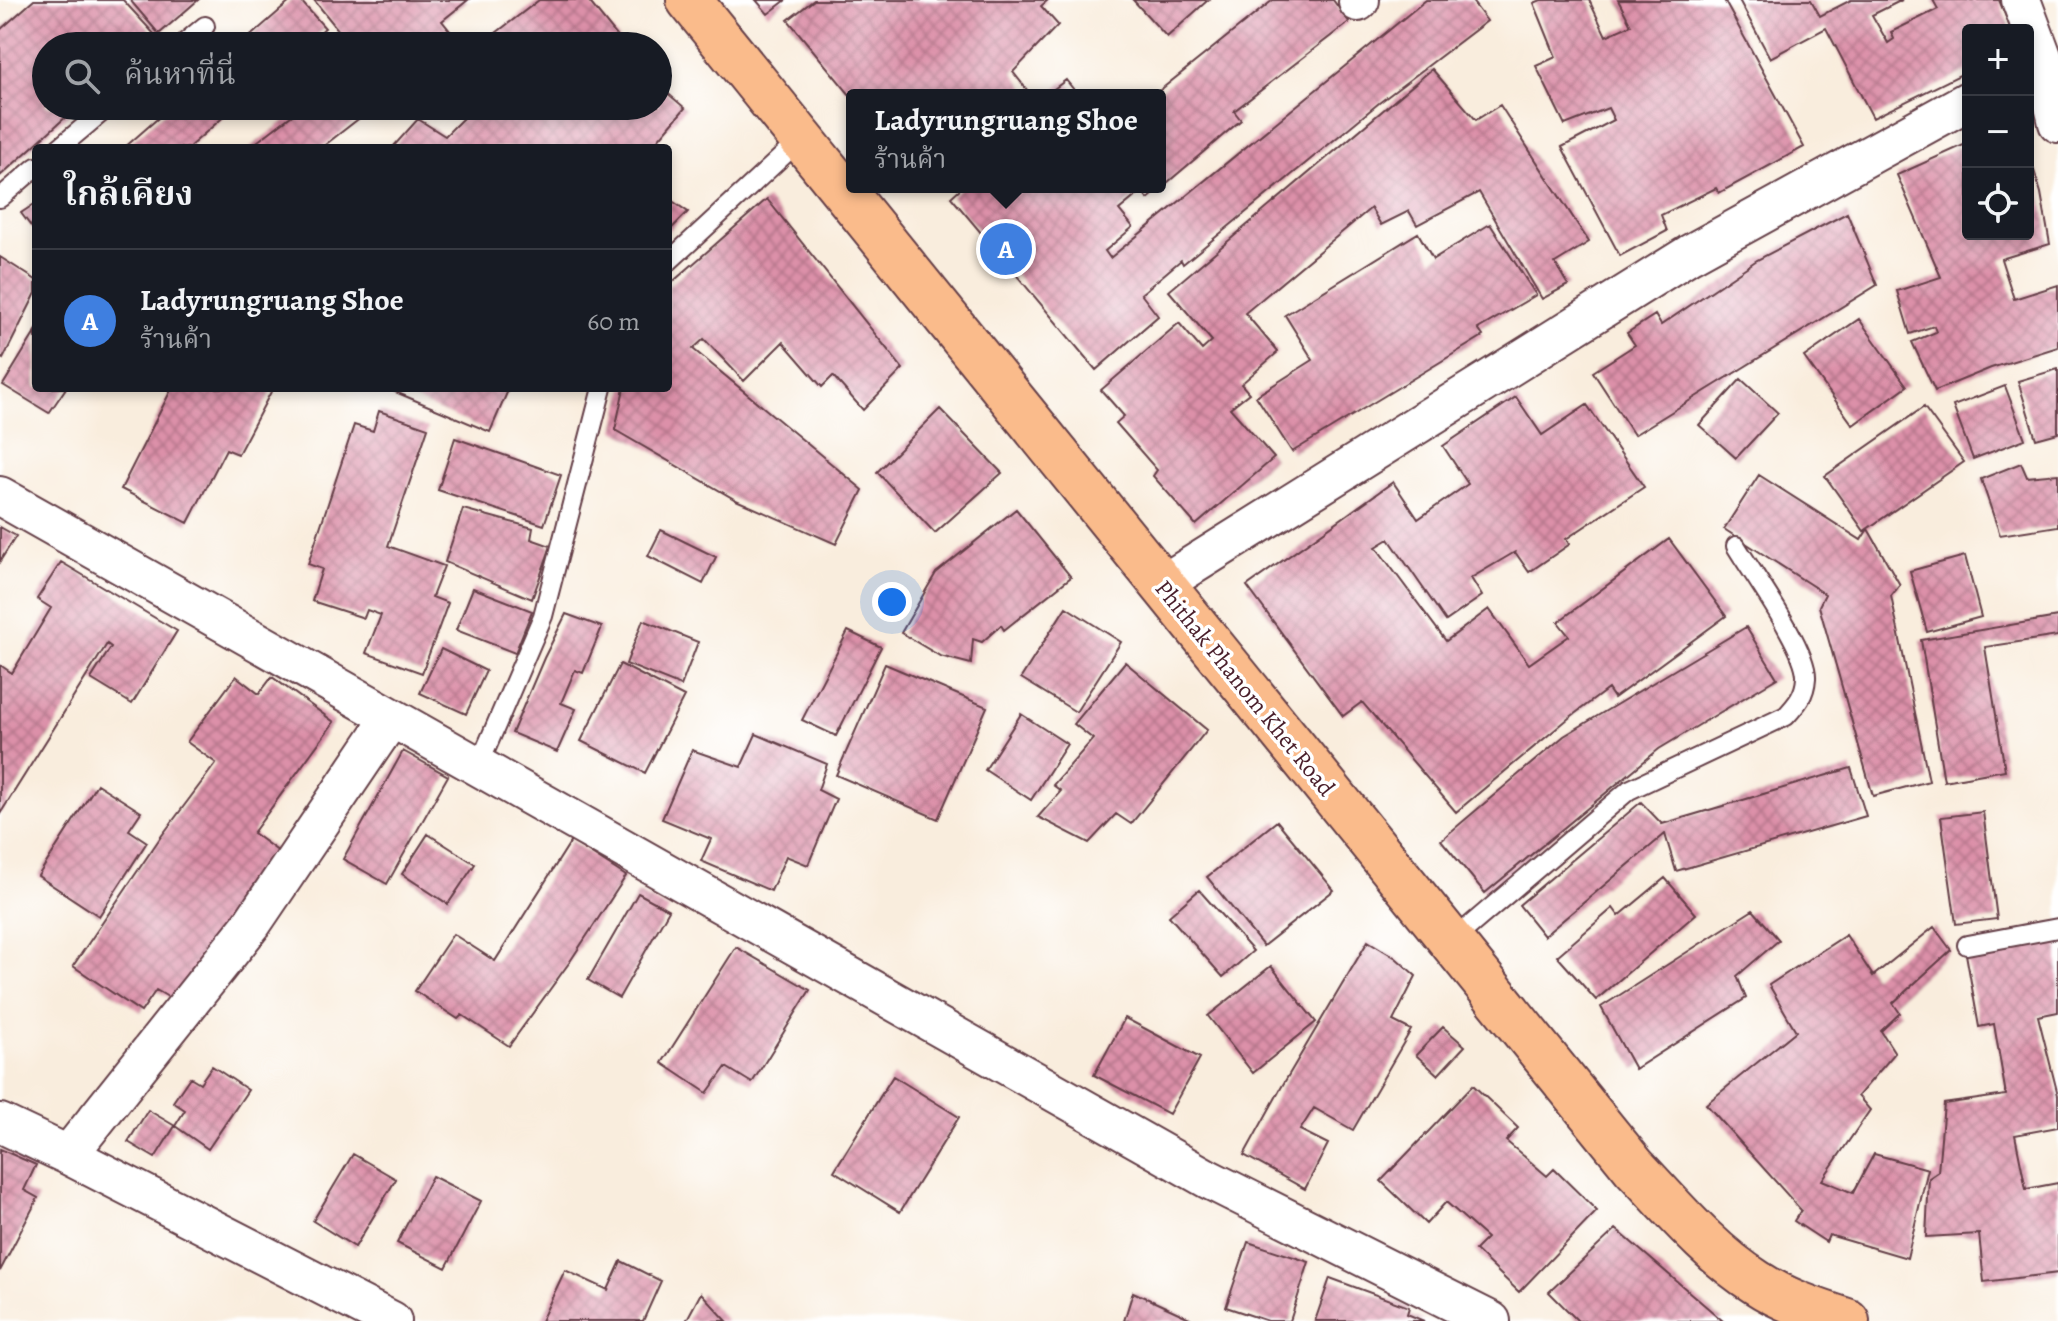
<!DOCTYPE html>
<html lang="th">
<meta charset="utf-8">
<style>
body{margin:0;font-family:Alegreya,"Noto Serif Thai",serif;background:#242831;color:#f1f3f6}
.controls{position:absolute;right:24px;top:24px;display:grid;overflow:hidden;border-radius:8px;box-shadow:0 4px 12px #0003}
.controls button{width:72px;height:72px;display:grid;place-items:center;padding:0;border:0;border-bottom:2px solid #363941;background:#171b24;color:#f1f3f6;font:40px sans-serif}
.you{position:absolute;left:892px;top:602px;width:28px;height:28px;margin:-20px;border:6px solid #fff;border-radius:50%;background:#1a73e8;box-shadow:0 0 0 12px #1a73e833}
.badge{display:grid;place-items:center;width:52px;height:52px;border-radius:50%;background:#8c9099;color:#fff;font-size:26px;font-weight:700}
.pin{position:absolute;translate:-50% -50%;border:4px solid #fff;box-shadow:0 2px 8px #0006}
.popup{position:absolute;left:846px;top:89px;width:320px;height:104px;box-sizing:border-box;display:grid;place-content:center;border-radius:8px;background:#171b24;filter:drop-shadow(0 2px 6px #0005);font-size:26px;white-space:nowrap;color:#9ea1a6}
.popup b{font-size:30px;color:#f1f3f6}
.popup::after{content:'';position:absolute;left:50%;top:100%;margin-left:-16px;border:16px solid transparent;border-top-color:#171b24}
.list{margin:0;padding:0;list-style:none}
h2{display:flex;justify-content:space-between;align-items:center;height:104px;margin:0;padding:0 32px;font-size:34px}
h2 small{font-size:26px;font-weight:400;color:#9ea1a6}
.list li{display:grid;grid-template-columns:52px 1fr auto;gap:24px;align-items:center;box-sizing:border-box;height:144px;padding:0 32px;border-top:2px solid #363941}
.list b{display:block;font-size:30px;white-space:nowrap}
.list p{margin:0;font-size:26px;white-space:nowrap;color:#9ea1a6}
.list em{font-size:26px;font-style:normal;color:#9ea1a6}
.icon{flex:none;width:44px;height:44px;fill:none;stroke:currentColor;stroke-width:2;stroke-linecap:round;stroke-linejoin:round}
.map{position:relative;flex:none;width:2058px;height:1321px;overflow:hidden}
.search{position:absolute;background:#171b24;box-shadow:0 4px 12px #0003;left:32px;top:32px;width:640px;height:88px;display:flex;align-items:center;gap:20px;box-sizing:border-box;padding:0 28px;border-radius:44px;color:#9ea1a6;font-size:30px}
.panel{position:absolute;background:#171b24;box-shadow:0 4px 12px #0003;left:32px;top:144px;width:640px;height:248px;border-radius:8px}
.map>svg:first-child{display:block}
.building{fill:url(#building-cross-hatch)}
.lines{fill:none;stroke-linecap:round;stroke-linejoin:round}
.service-casing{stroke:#643e46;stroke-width:22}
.minor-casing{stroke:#643e46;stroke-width:42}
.primary-casing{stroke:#643e46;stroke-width:48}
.service{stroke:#fff;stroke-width:18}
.minor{stroke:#fff;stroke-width:38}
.primary{stroke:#fabb8b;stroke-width:44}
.labels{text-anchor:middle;stroke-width:7;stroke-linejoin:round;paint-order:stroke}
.street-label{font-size:24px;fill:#4a1f2b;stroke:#fff}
</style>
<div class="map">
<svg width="2058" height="1321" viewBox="0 0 2058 1321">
<defs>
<pattern id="building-cross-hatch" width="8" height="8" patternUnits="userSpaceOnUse" patternTransform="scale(2)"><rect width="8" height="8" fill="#dc90a9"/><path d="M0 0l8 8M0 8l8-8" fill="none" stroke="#b4758a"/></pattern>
</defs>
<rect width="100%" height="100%" fill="#fff"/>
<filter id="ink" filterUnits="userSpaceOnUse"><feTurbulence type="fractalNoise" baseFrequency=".0125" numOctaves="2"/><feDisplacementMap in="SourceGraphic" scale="16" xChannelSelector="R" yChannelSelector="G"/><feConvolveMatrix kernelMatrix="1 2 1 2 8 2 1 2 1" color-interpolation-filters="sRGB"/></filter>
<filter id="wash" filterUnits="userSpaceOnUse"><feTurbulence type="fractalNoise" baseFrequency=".006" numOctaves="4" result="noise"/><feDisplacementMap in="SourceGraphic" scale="32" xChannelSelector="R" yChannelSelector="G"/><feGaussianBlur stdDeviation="1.8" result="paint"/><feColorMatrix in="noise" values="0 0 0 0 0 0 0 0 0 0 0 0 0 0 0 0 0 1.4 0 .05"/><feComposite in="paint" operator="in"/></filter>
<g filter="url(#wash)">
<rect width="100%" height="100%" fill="#f9eddd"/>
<g id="blocks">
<path class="building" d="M 34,0 L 123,0 L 156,36 L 146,46 L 46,46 L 46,106 L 78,106 L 0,176 L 0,30 Z
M 130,0 L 198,0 L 159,34 Z
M 292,0 L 300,0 L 325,28 L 304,46 L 239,46 Z
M 314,0 L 468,0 L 442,21 L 459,42 L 454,46 L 351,46 Z
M 539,0 L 588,0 L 625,46 L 479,46 Z
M 756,0 L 786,0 L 768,14 Z
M 814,0 L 1048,0 L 1041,6 L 1058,25 L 1013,72 L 1031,95 L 850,95 L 788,20 Z
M 1133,0 L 1208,0 L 1167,37 Z
M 1273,0 L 1333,0 L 1349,22 L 1234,111 L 1241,120 L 1148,199 L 1142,191 L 1119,210 L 1133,227 L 1105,251 L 1110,258 L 1426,0 L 1471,0 L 1487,21 L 1379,103 L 1183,264 L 1181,260 L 1141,294 L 1158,316 L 1096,370 L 951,197 L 962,187 L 1160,187 L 1160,95 L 1154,95 Z
M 1541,0 L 1589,0 L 1606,36 L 1631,25 L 1618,0 L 1724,0 L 1804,147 L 1719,193 L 1716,188 L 1661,215 L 1667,231 L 1620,256 L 1562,147 L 1614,120 L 1608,108 L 1565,125 L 1536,66 L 1556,57 L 1534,3 Z
M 1739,0 L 1811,0 L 1820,16 L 1851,0 L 1902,0 L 1872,15 L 1888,43 L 1894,39 L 1891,32 L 1938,9 L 1933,0 L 1999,0 L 2011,30 L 1968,30 L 1968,71 L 1873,118 L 1826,28 L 1770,58 Z
M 1432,69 L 1476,120 L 1500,105 L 1589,242 L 1555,263 L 1568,285 L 1542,299 L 1479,192 L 1417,225 L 1409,211 L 1381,225 L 1371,208 L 1245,313 L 1278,352 L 1241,384 L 1249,393 L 1230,408 L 1274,458 L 1196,525 L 1153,476 L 1157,470 L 1116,423 L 1124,416 L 1101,390 L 1179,323 L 1202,350 L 1212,341 L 1169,291 Z
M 1066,80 L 1078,95 L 1046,95 Z
M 658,85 L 685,108 L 651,148 L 392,148 L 418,119 L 445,136 L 475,106 L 658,106 Z
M 172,106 L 236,106 L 188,148 L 124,148 Z
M 304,106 L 375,106 L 321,148 L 249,148 Z
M 1968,143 L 1968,234 L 2028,234 L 2029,154 L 2041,193 L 2050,244 L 2001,259 L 2014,299 L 2058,285 L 2058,347 L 1991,368 L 1935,391 L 1912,342 L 1936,332 L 1934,326 L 1910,334 L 1897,291 L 1941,277 L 1897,175 Z
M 668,198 L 688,212 L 668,232 Z
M 767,199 L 903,369 L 863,410 L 833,376 L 822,387 L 783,342 L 744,381 L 704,339 L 693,349 L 863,490 L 836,544 L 736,500 L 615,430 L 624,388 L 668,388 L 668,286 Z
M 36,203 L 36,233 L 21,213 Z
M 1847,213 L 1877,285 L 1634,435 L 1593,372 L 1635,345 L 1627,333 L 1655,315 L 1661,325 L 1757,260 Z
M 1490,224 L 1536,295 L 1478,329 L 1483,336 L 1292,452 L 1256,396 L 1313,360 L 1285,315 L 1418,233 L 1433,259 Z
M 0,257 L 36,280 L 36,293 L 3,359 L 0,357 Z
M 1859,319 L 1907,386 L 1853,425 L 1804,357 Z
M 36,331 L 36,388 L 66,388 L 49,413 L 3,385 Z
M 2058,369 L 2058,433 L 2036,439 L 2018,381 Z
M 1741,379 L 1778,413 L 1736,458 L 1699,425 Z
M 2005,386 L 2025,439 L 1973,459 L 1953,406 Z
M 172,388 L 273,388 L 238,454 L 226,449 L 188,523 L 121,489 Z
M 386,388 L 509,388 L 490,432 Z
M 1516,397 L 1542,435 L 1587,405 L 1644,487 L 1566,539 L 1570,544 L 1529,572 L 1515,552 L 1471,578 L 1482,596 L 1446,621 L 1389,539 L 1376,547 L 1446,641 L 1489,609 L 1529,664 L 1569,636 L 1558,622 L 1669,539 L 1726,616 L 1614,698 L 1608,689 L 1569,718 L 1456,812 L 1362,702 L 1343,716 L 1247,586 L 1393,482 L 1418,519 L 1468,484 L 1443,446 Z
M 1924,407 L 1964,462 L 1864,531 L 1825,476 Z
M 940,409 L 1002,473 L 935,533 L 877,472 Z
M 379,411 L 428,428 L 388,546 L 444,566 L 432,597 L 448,603 L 422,673 L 366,653 L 381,615 L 367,610 L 364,618 L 312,601 L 322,569 L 308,564 L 354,425 L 373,431 Z
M 455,438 L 561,475 L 544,525 L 438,490 Z
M 2021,463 L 2027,477 L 2058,474 L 2058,526 L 2000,535 L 1981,479 Z
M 1759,475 L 1861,540 L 1868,529 L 1900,585 L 1891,596 L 1929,781 L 1873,796 L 1819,606 L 1825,594 L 1724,529 Z
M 463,509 L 533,528 L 531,539 L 551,546 L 532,599 L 445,562 Z
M 1016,509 L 1071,577 L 1004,630 L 1001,625 L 982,642 L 973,639 L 971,664 L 940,656 L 901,633 L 936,573 Z
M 0,527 L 16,536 L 0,561 Z
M 661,530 L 716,557 L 703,584 L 648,556 Z
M 1965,556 L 1981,617 L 1927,632 L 1910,571 Z
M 61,562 L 177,631 L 132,704 L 91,679 L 111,647 L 107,644 L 0,814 L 0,665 L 12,673 L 51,608 L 37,599 Z
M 473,588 L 532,611 L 515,653 L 456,630 Z
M 1066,607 L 1121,642 L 1076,712 L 1021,678 Z
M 566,614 L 602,627 L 583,673 L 575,670 L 561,703 L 576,709 L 557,752 L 512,733 L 544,658 Z
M 2058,617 L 2058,636 L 1985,647 L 2005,770 L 1944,781 L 1921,640 Z
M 643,620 L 698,642 L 681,686 L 626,664 Z
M 1746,627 L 1777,678 L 1659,749 L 1485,893 L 1441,840 L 1564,736 Z
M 848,631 L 881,647 L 836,736 L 802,720 Z
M 441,649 L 486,671 L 466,714 L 420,693 Z
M 1125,662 L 1207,730 L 1131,824 L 1116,814 L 1089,843 L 1038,817 L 1061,791 L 1053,785 L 1093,739 L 1074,724 Z
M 620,664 L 684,697 L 645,773 L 581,741 Z
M 885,664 L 987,707 L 938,819 L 836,775 Z
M 236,676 L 259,694 L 272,677 L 334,722 L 253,833 L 279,852 L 175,1001 L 156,990 L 141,1012 L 73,966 L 160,838 L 216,763 L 187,742 Z
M 1021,714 L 1067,744 L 1031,800 L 985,770 Z
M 756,734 L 827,764 L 818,790 L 836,799 L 808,865 L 786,856 L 771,891 L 701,861 L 711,839 L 662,819 L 692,750 L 741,767 Z
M 403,751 L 448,776 L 387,884 L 343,859 Z
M 1851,768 L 1866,816 L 1676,871 L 1665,834 L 1544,936 L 1519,905 L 1641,802 L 1662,824 Z
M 97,784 L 141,812 L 129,830 L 147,842 L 99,916 L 38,876 Z
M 1983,812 L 1997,919 L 1956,924 L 1941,817 Z
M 1277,821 L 1334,890 L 1263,946 L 1207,877 Z
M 428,834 L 475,864 L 448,904 L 402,874 Z
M 571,841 L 626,876 L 569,963 L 509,1046 L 462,1015 L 458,1019 L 415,991 L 453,934 L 495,961 Z
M 1665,878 L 1696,914 L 1596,1000 L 1557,956 L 1613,908 L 1619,916 Z
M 1199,890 L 1253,951 L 1223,977 L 1169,916 Z
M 638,893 L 669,910 L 619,998 L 588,980 Z
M 1753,910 L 1779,940 L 1737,976 L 1746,998 L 1635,1069 L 1601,1007 Z
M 1934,927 L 1951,950 L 1893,1003 L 1900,1013 L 1881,1031 L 1895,1053 L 1858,1096 L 1870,1110 L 1822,1180 L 1853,1193 L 1874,1154 L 1928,1169 L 1907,1258 L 1829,1235 L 1826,1242 L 1794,1221 L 1801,1210 L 1706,1104 L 1796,1031 L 1769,985 L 1846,935 L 1873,976 Z
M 2058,937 L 2058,1012 L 2038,1016 L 2058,1095 L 2058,1127 L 2015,1135 L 2026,1189 L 2058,1183 L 2058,1273 L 1984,1282 L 1979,1234 L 1926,1237 L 1929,1178 L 1938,1172 L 1944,1104 L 2006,1095 L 1994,1024 L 1979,1027 L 1966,954 Z
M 1368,941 L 1396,958 L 1416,976 L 1393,1021 L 1411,1030 L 1353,1130 L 1314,1108 L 1300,1130 L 1328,1144 L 1305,1189 L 1244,1155 L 1281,1088 Z
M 736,947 L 810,990 L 752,1083 L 726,1067 L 707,1093 L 662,1063 Z
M 1271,966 L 1316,1022 L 1253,1073 L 1208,1016 Z
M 1125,1018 L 1200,1058 L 1169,1114 L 1094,1075 Z
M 1443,1027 L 1465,1046 L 1438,1075 L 1416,1055 Z
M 212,1066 L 248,1090 L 208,1149 L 175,1126 L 185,1110 L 173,1102 L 190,1077 L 200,1083 Z
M 893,1076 L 959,1117 L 900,1212 L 834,1171 Z
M 1473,1085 L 1518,1128 L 1506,1141 L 1547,1176 L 1554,1169 L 1597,1211 L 1519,1292 L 1475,1250 L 1487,1238 L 1446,1202 L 1426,1224 L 1381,1181 Z
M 148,1110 L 175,1126 L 155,1158 L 128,1142 Z
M 0,1149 L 36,1165 L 24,1190 L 38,1198 L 0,1271 Z
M 353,1154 L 396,1179 L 355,1247 L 313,1221 Z
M 432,1176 L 481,1201 L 446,1268 L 397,1243 Z
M 1616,1229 L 1723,1321 L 1578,1321 L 1549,1292 Z
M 1248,1242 L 1309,1262 L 1290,1321 L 1268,1321 L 1226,1307 Z
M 621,1261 L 661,1281 L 643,1321 L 541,1321 L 565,1270 L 608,1290 Z
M 1330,1278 L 1409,1307 L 1407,1314 L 1424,1321 L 1315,1321 Z
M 1133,1292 L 1196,1321 L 1124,1321 Z
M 701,1293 L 727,1321 L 686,1321 Z"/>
</g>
</g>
<g filter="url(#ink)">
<use href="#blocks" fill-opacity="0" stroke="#643e46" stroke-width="2"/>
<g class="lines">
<g class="service-casing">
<path id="service" d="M 181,46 L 205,26
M 59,148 L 109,106
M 0,198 L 36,167
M 668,262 L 801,139
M 478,767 L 543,616 L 602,388
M 1452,941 L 1629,790 L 1786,716 C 1797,704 1805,695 1806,678 C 1808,650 1752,573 1736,546
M 1967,945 L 2058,928"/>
</g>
<g class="minor-casing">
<path id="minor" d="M 2021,0 L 2043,59 L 2058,123
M 1358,2 L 1360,0
M 0,496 L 1208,1179 L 1491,1321
M 1161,585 L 1690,254 L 1968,101
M 0,1123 L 68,1155 L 392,1321
M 68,1155 L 251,925 L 391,718"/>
</g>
<g class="primary-casing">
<path id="primary" d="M 689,0 L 1634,1167 C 1672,1207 1709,1252 1756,1282 C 1783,1300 1816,1311 1847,1321"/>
</g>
<use href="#service" class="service"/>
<use href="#minor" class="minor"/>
<use href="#primary" class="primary"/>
</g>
</g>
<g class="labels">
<g class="street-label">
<text transform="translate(1245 688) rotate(51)" y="8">Phithak Phanom Khet Road</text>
</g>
</g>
</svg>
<div class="controls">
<button>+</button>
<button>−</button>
<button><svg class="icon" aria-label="locate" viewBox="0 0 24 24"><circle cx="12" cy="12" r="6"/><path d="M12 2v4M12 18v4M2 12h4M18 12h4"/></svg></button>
</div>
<div class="you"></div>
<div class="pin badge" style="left:1006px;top:249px;background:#3f7fe0">A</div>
<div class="popup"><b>Ladyrungruang Shoe</b>ร้านค้า</div>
<div class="search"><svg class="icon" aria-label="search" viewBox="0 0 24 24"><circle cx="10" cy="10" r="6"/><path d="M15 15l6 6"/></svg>ค้นหาที่นี่</div>
<section class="panel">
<h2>ใกล้เคียง<small></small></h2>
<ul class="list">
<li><span class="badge" style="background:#3f7fe0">A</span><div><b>Ladyrungruang Shoe</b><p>ร้านค้า</p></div><em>60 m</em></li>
</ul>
</section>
</div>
